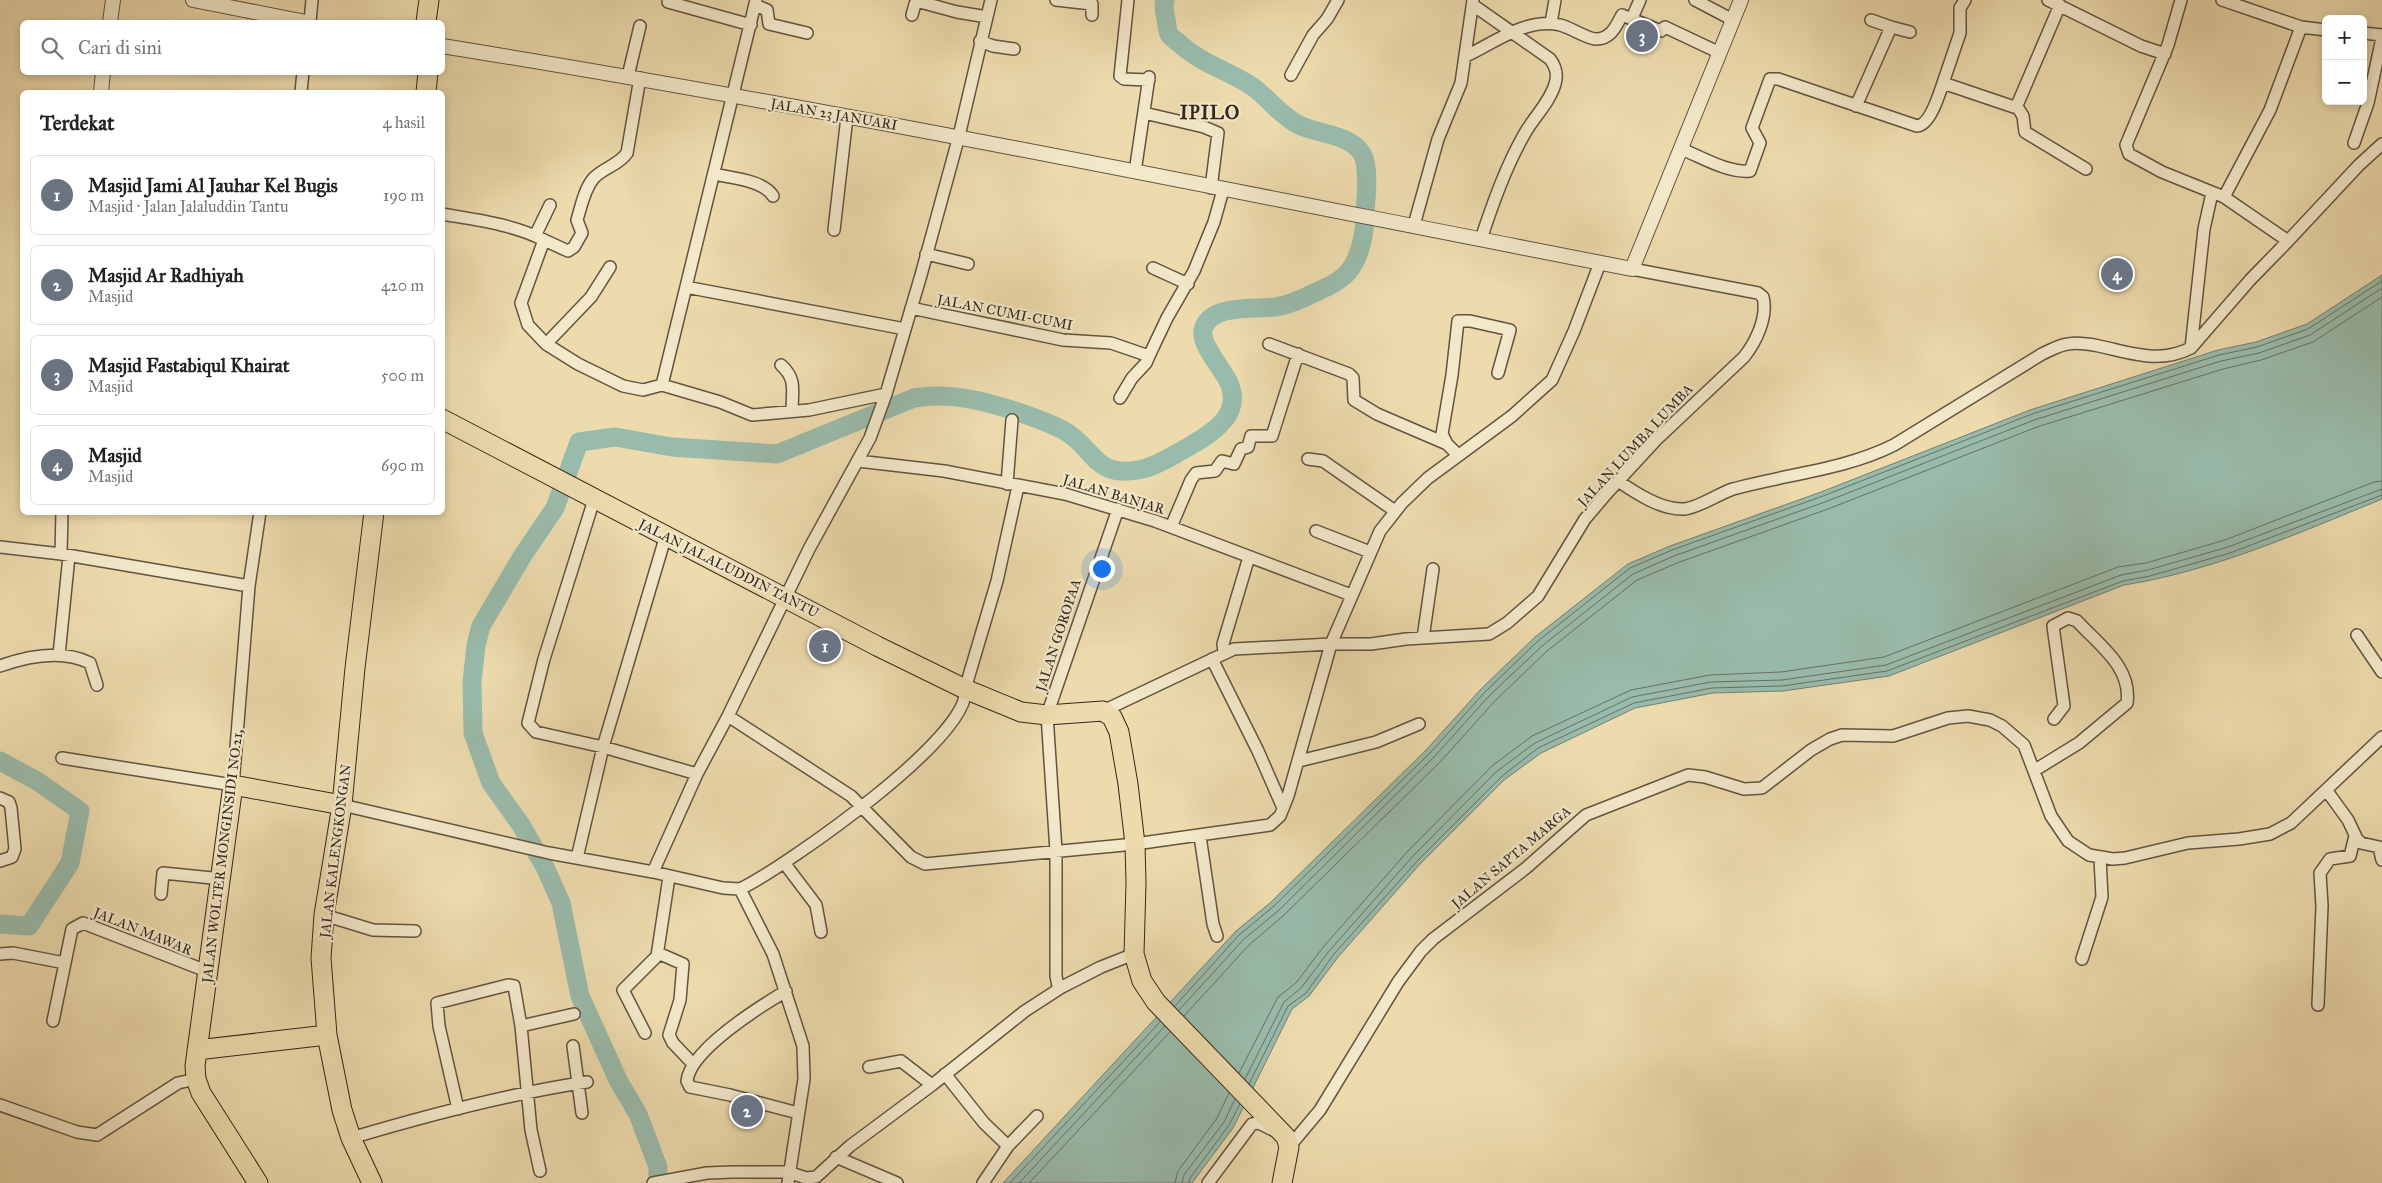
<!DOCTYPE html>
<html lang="id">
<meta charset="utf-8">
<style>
body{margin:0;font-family:"IM FELL Great Primer",serif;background:#f2f2f2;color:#222}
.controls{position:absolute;right:15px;top:15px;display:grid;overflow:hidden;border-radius:8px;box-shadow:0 2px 8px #0003}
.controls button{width:45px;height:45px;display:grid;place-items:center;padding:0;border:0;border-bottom:1px solid #e0e0e0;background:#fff;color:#222;font:25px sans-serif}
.you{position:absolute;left:1101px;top:568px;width:18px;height:18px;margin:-12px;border:4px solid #fff;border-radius:50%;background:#1a73e8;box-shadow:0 0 0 8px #1a73e833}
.badge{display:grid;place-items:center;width:32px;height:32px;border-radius:50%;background:#0f766e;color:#fff;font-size:16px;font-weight:700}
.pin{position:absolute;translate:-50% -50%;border:2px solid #fff;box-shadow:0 1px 5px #0006}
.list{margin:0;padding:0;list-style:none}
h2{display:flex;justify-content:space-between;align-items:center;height:65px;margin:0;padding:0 20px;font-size:21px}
h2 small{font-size:16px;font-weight:400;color:#767676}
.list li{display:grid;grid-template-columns:32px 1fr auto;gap:15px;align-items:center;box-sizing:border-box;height:80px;margin:0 10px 10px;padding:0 10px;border:1px solid #e0e0e0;border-radius:8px}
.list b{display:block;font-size:19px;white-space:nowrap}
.list p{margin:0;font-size:16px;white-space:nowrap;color:#767676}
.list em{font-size:16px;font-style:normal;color:#767676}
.icon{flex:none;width:28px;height:28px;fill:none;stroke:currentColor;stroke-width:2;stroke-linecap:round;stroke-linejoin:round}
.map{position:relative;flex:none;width:2382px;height:1183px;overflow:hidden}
.search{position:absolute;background:#fff;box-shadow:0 2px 8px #0003;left:20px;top:20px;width:425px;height:55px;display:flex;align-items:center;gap:12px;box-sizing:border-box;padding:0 18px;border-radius:8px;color:#767676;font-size:19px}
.panel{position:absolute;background:#fff;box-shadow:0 2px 8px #0003;left:20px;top:90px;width:425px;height:425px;border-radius:8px}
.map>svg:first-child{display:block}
.water{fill:#99bbab;stroke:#717f72}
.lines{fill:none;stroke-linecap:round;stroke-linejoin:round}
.shore{stroke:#667064;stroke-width:1}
.river{stroke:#99bbab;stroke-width:19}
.minor-casing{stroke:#625341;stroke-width:14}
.tertiary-casing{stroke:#625341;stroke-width:16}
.trunk-casing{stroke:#34261d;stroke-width:21}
.minor{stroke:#f3e8ca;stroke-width:11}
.tertiary{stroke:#f3e8ca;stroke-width:14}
.trunk{stroke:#eddbad;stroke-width:19}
.labels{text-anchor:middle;stroke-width:4.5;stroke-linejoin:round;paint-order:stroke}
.street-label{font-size:14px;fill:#34261d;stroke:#f3e8ca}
.district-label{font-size:19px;font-weight:bold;letter-spacing:1px;fill:#34261d;stroke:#f3e8ca}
</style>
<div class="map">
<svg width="2382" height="1183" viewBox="0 0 2382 1183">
<rect width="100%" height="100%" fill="#eddbad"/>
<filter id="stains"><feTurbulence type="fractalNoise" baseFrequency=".004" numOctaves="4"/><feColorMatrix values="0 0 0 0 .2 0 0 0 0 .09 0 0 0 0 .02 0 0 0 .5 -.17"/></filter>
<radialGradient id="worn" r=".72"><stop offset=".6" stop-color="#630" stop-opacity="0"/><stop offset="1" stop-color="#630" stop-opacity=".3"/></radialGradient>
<path class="water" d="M 2382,275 L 2382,499 C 2299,533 2213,571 2124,585 L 1889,676 L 1783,691 L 1713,693 L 1635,708 L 1541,753 L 1504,780 L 1421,863 L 1338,957 L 1309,996 L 1292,1009 L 1233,1128 L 1192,1183 L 1003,1183 L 1236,931 L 1270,903 L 1427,749 L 1481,689 L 1535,637 L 1628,564 L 1670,546 L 1821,492 L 2030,410 L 2218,350 L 2256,342 L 2307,324 Z"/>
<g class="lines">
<path class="shore" d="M 1175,1006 L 1239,935 L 1274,906 L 1431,752 L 1485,692 L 1538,641 L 1630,568 L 1672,550 L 1823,496 L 2032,414 L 2219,355 L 2257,347 L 2308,329 L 2382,281
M 1179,1010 L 1244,939 L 1278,911 L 1435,756 L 1489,696 L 1542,646 L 1633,574 L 1674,556 L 1825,502 L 2034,420 L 2221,361 L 2259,353 L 2310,335 L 2382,288
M 1184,1016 L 1249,945 L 1283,916 L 1440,762 L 1495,701 L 1547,651 L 1637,580 L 1677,563 L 1828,509 L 2037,427 L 2223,369 L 2261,360 L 2313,342 L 2382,297
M 1239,1073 L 1278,997 L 1296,983 L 1324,946 L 1408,851 L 1492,766 L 1532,736 L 1631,690 L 1710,675 L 1781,672 L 1884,657 L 2118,567 L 2146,563 L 2225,540 L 2374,482 L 2382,481
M 1245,1079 L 1284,1002 L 1301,988 L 1330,950 L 1413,856 L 1496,772 L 1535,743 L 1632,697 L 1711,682 L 1782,680 L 1886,665 L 2121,575 L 2148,570 L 2228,547 L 2382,489
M 1249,1084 L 1288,1006 L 1306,993 L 1334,954 L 1418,860 L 1501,777 L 1538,748 L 1634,703 L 1712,688 L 1782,686 L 1887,671 L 2123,581 L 2150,576 L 2230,553 L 2382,495
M 1010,1183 L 1160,1022
M 1019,1183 L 1165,1026
M 1029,1183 L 1170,1032
M 1175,1183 L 1178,1171 L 1217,1118 L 1229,1093
M 1182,1183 L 1184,1175 L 1224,1122 L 1235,1099
M 1189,1183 L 1190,1178 L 1229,1125 L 1240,1104"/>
<path class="river" d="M 0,761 L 37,781 L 80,811 L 70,863 L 29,926 L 0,924
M 658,1183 L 658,1167 L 638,1114 L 619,1082 L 580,996 L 561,903 L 545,867 L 521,825 L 491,783 L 473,733 L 472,682 L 476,645 L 481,626 L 523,555 L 555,508 L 579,442 L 615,437 L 672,447 L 777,454 L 914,398 C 952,392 985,401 1021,413 C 1035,418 1050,423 1063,430 C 1096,448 1093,480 1143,469 C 1158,465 1170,457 1183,450 C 1207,436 1244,417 1229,383 C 1223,369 1200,345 1203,330 C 1209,304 1255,309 1275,307 C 1288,305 1300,300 1312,294 C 1322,289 1334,285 1343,277 C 1360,263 1365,234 1365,213 C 1366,196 1369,174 1364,158 C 1355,134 1319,135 1299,125 C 1281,116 1269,99 1253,87 C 1229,71 1202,64 1180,44 C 1177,41 1171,38 1169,34 C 1167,30 1167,23 1166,19 C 1164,12 1163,7 1165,0"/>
<g class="minor-casing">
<path id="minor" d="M 1056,0 L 1092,4 L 1092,15
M 1128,0 L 1120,76 L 1124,79 L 1149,80
M 1695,0 L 1733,20
M 2048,0 L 2141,46 L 2165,54
M 2181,0 L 2168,45 L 2126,145 L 2129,154 L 2162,172 L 2224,197 L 2288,241 L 2359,165 L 2382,144
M 2222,0 L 2301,27 L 2326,30
M 668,2 L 751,25
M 755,5 L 767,10 L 769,24 L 807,33
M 1473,5 L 1550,59 C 1556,67 1558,74 1555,84 C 1550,102 1534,117 1525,133 C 1506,166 1493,203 1481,239
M 912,15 L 915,4 L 920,2 L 957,12 L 987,17
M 1632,18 L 1640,0
M 1871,20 L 1891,27
M 310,22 L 312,0
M 1551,23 L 1555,0
M 2363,33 L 2382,35
M 980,41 L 993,46 L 1014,49
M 1466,56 C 1494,43 1527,17 1560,25 C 1570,27 1587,39 1596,39 C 1611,39 1616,26 1622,15 L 1661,31 L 1665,27 L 1720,53
M 1291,75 L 1313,35 L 1327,19 L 1338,0
M 628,76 L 640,26
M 1943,83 L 1960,33 L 1960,8 L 1965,0
M 301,92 L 303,72
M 2016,105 L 2023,116 L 2025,132 L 2086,169
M 1856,106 L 1891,27 L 1910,32
M 1144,113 L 1204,127 L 1218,133 L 1211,188
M 2354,143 L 2368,103 L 2382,38
M 1681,149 C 1702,157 1727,173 1750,171 L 1760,143 L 1752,128 L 1770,79 L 1778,79 L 1917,126 C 1930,125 1939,95 1943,83 L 2014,107 L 2018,103 L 2060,5
M 1135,172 L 1149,77
M 714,174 C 731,178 763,180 773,196
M 2224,197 L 2270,110 L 2301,27
M 442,214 C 477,220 512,224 544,240 L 521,303 L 528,325 L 546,344 L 578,364 L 623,386 L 643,390 L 662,385 L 756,0
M 1414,225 L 1438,139 L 1461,83 L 1473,0
M 834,230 L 847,117
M 535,236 L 550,205
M 544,240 L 568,251 L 574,247 L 582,233 L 577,220 C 581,207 584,190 593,179 C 602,168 618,166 627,153 L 640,78
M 926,254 L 968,264
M 1153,268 L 1188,284
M 686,287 L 905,329
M 911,308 L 1063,340 L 1111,343 L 1149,356 L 1167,318 L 1194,271 L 1214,222 L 1223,190
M 546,344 L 591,297 L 610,267
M 1269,344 L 1349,374 L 1353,378 L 1354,400 L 1377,414 L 1447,444
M 2191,348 L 2204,229 L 2212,193
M 781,365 C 797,379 792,391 792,411
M 662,385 L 720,402 L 752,415 L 809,410 L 886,394
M 1120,398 L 1132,378 L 1146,363 L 1149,356
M 1458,455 L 1447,444 L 1442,434 L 1452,375 L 1458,321 L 1470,321 L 1510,330 L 1498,373
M 1308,459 L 1323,461 L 1395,511
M 858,461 L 944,471 L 1065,494 L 1155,521 L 1351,595
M 1618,481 C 1636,493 1661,510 1684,509 C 1698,508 1718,494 1733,489 C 1787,474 1844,470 1894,445 L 2042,354 C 2051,350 2059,345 2068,344 C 2078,342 2089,344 2099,346 C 2132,353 2159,364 2191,348 L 2250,280 L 2288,241
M 1007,484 L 1012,420
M 592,506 L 544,659 L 528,723 L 536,732 L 603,747 L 697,774
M 1171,527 L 1191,480 L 1196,473 L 1215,471 L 1222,461 L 1234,464 L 1241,449 L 1248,447 L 1251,436 L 1272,436 L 1298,354
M 1316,531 L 1370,552
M 0,547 L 61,554 L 249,586
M 61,554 L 62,512
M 2357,635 L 2382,672
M 1423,638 L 1433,569
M 1224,653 L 1223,644 L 1249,557
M 59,655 L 69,556
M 1212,659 L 1258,751 L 1283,808
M 0,666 C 28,656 62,649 90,663 L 97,685
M 1103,711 L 1234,649 L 1331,644 L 1380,531 L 1402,503 L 1428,478 L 1512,416 L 1552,380 L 1574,331 L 1600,263
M 728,716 L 851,796 L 911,857 L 925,864 L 1135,844 L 1270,825 L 1280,816 L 1288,796 L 1331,644 L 1371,644 L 1406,639 L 1489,634 L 1507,623 L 1538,596 L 1585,519 L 1608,492 L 1656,440 L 1744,357 C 1756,342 1768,317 1763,297 L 1758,293 L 1632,269
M 62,758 L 233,785 L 249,586 L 260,512
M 1299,761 L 1376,742 L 1419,724
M 2035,770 L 2079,743 L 2127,703 C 2132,667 2099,645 2077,621 L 2068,618 L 2053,626 L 2064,706 L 2054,719
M 2327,791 L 2348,820 L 2357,839 L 2361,843 L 2379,847 L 2382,860
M 0,798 L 9,802 L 11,808 L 15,849 L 12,857 L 0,861
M 342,805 L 549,853 L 653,872 L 723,888 L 740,889 L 746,886 C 788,864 973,736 965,689 L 997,581 L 1018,486
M 1200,836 L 1213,924 L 1217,936
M 577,858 L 603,747 L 666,535
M 785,864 L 816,905 L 821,932
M 653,872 L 697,774 L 728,716 L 809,549 L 870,438 L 886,394 L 921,275 L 959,136 L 991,0
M 740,889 L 773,954 L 803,1046 L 804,1079 L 788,1183
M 161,894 L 163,873 L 222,879
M 324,915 L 373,930 L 415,931
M 658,953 L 683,964 L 680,1000 L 669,1035 L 673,1043 L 693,1064
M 0,954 L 13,953 L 65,963
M 2082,959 L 2102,897 L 2100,858
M 1062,987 L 1058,986 L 1056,976 L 1056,851 L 1047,715 L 1118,509
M 786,991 C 761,1006 690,1050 687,1081 L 690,1087 L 730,1095 L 798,1113
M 2318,1005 L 2322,906 L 2320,873 L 2330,859 L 2350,856 L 2355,836
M 53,1021 L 72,929 L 83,923 L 209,972
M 521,1026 L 574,1014
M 645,1033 L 623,990 L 657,956 L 669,877
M 573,1046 L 582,1113
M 869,1067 L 901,1061 L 932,1085
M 945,1074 L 984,1123 L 1008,1146
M 0,1105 L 77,1132 L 97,1135 L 178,1083 L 196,1079
M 458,1109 L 439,1026 L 437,1003 L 508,985 L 514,986 L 521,1026 L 531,1130 L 540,1171
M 351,1138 C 428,1115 507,1094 587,1082
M 1289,1147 L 1320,1110 L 1398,982 L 1421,951 L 1433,939 L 1526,868 L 1586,815 L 1688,775 L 1705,777 L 1744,789 L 1762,788 L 1811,750 L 1830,739 L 1842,735 L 1893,736 L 1948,718 L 1968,716 L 1990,720 L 2002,726 L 2024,745 L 2051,816 L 2068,841 L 2089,855 L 2113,859 L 2125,858 L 2188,843 L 2239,839 L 2270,834 L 2291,823 L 2382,737
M 836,1157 L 897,1183
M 653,1183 L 707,1173 L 732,1172 L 788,1172 L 806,1178 L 816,1177 L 850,1146 L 932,1085 L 1025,1011 L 1062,987 L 1101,967 L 1134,954
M 983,1183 L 1008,1146 L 1037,1116
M 1208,1183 L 1252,1124 L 1259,1123 L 1273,1130"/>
</g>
<g class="tertiary-casing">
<path id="tertiary" d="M 193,0 L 306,22
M 110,22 L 113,0
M 442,46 C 841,110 1236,192 1632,269 L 1741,0
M 101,92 L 103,72"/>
</g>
<g class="trunk-casing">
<path id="trunk" d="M 426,22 L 429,0
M 426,92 L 428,72
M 442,419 L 877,646 L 965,689 L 1021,712 L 1047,715 L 1103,711 L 1112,717 L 1119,732 L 1128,784 L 1135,844 L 1136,883 L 1134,954 L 1142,981 L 1156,1002 L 1286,1137 L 1289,1147 L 1282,1183
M 197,1050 L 327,1035
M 258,1183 L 201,1093 L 196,1079 L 195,1066 L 233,785 L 342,805
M 372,1183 L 351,1138 L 342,1110 L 327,1035 L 321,958 L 324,915 L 342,805 L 355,668 L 374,512"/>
</g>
<use href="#minor" class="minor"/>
<use href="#tertiary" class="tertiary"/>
<use href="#trunk" class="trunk"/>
</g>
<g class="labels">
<g class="street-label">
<text transform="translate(834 114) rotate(10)" y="5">JALAN 23 JANUARI</text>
<text transform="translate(1005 312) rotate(11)" y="5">JALAN CUMI-CUMI</text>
<text transform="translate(1635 445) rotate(-47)" y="5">JALAN LUMBA LUMBA</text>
<text transform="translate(1114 494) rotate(17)" y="5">JALAN BANJAR</text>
<text transform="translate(729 568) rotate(27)" y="5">JALAN JALALUDDIN TANTU</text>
<text transform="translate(1058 635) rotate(-72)" y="5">JALAN GOROPAA</text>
<text transform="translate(335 851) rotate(-83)" y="5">JALAN KALENGKONGAN</text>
<text transform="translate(222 856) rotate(-83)" y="5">JALAN WOLTER MONGINSIDI NO.21,</text>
<text transform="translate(1511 857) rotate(-40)" y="5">JALAN SAPTA MARGA</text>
<text transform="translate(143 931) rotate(22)" y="5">JALAN MAWAR</text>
</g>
<g class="district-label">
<text x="1210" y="119">IPILO</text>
</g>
</g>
<rect width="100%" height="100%" filter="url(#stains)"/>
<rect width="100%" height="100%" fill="url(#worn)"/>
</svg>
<div class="controls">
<button>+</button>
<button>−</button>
</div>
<div class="you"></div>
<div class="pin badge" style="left:825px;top:646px;background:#6b7280">1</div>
<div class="pin badge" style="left:747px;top:1111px;background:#6b7280">2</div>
<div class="pin badge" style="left:1642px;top:36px;background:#6b7280">3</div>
<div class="pin badge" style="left:2117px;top:274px;background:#6b7280">4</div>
<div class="search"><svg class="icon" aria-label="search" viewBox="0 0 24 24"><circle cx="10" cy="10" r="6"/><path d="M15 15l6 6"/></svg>Cari di sini</div>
<section class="panel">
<h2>Terdekat<small>4 hasil</small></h2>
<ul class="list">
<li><span class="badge" style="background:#6b7280">1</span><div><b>Masjid Jami Al Jauhar Kel Bugis</b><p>Masjid · Jalan Jalaluddin Tantu</p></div><em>190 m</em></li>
<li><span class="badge" style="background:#6b7280">2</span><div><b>Masjid Ar Radhiyah</b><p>Masjid</p></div><em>420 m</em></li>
<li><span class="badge" style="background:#6b7280">3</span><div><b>Masjid Fastabiqul Khairat</b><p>Masjid</p></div><em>500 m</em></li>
<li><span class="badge" style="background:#6b7280">4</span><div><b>Masjid</b><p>Masjid</p></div><em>690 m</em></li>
</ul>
</section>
</div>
